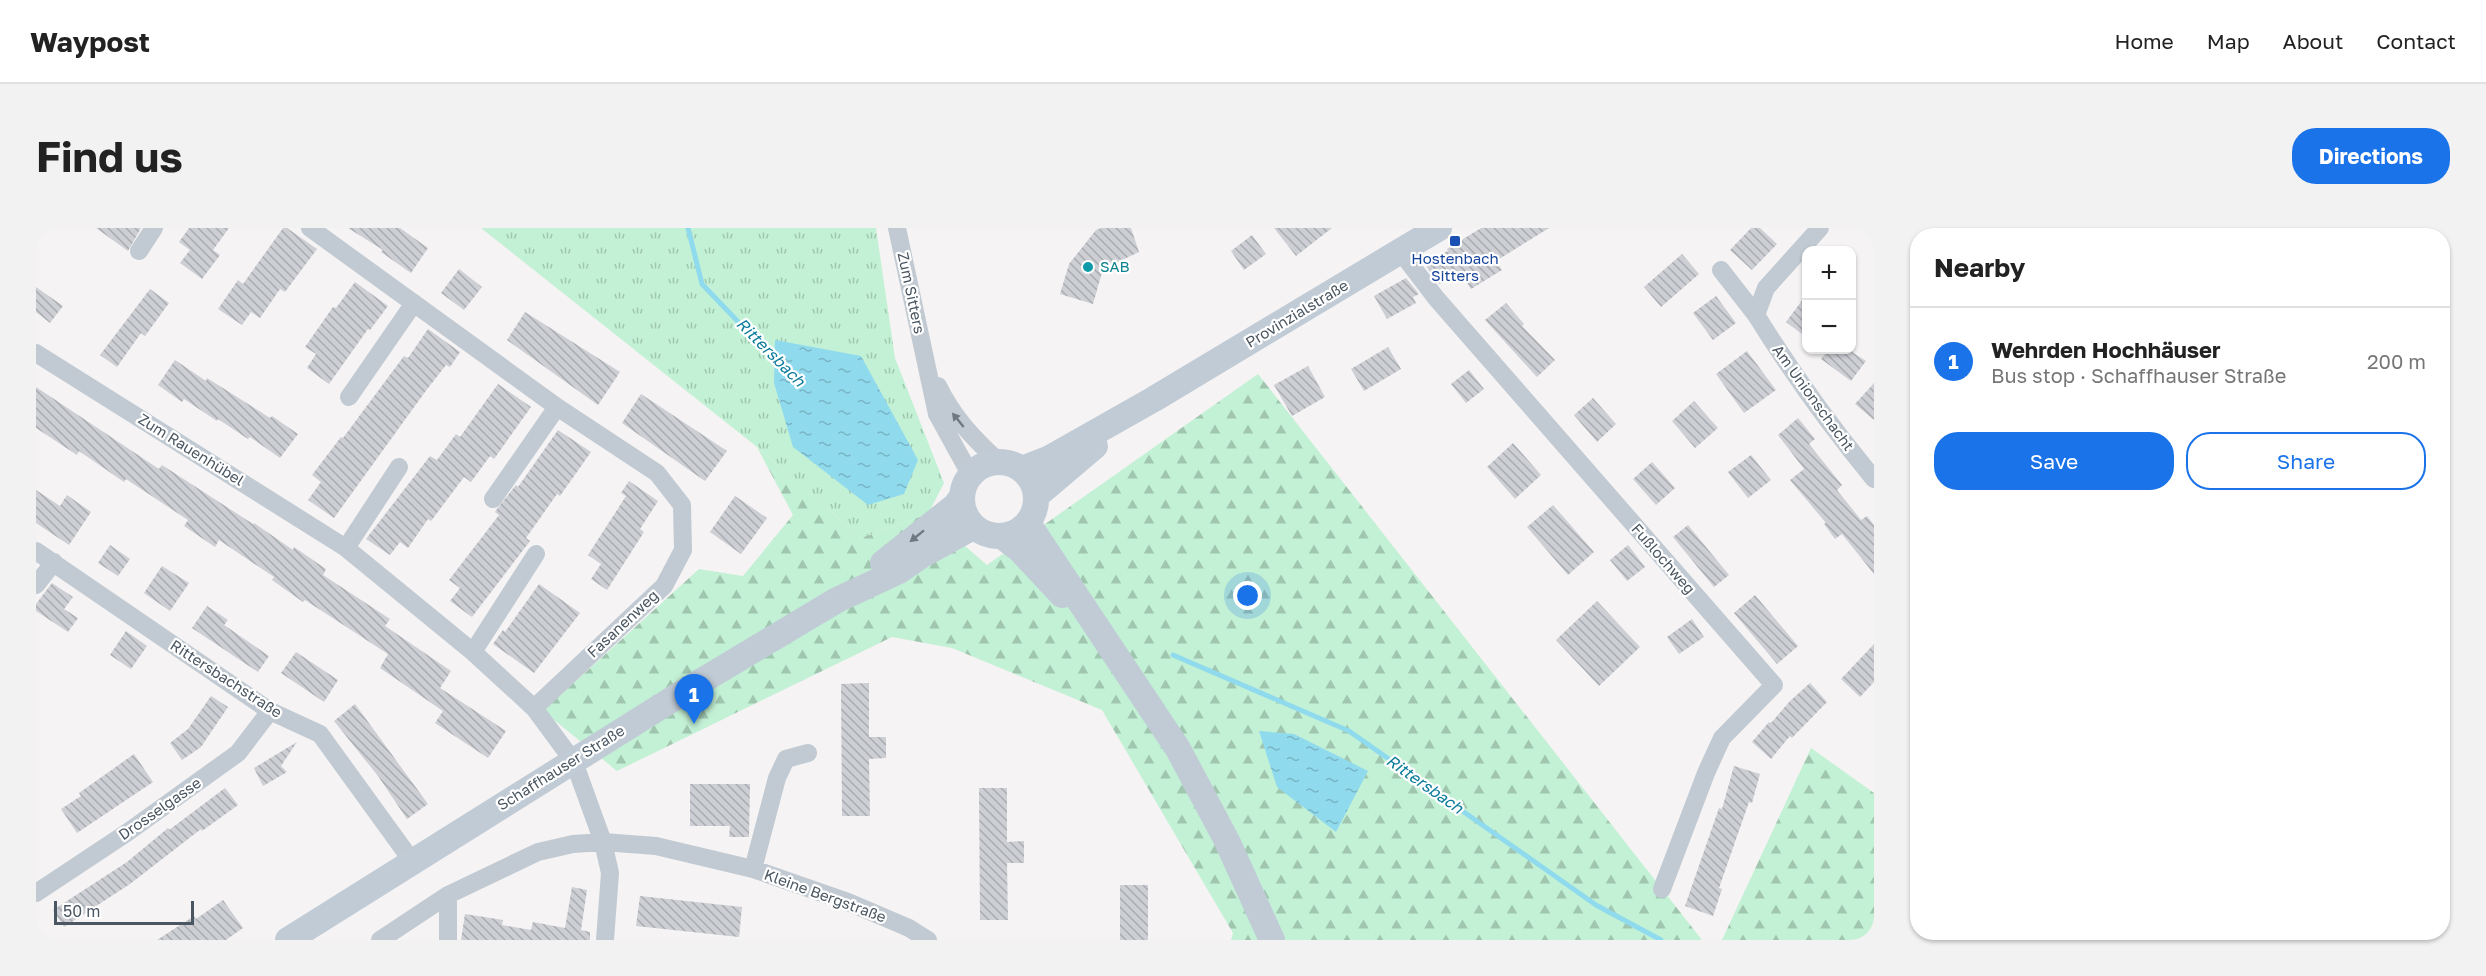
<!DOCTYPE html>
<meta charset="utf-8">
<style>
body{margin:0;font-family:"Golos Text",sans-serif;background:#f2f2f2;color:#222}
.controls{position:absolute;right:18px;top:18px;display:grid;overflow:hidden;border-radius:12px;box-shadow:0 2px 4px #0004}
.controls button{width:54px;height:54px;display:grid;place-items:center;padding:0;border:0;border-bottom:2px solid #e0e0e0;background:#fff;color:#222;font:30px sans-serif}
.scale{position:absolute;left:18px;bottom:15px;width:140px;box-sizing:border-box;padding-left:6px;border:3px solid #4a5661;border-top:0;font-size:16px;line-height:21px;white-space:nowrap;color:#4a5661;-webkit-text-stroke:4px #fff;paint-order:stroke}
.you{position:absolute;left:1212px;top:368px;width:21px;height:21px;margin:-15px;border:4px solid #fff;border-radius:50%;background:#1a73e8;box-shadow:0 0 0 9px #1a73e833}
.badge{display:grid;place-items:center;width:39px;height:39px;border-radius:50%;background:#1a73e8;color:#fff;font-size:20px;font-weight:700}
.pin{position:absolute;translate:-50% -50px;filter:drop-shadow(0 2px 3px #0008)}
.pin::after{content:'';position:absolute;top:32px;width:21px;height:18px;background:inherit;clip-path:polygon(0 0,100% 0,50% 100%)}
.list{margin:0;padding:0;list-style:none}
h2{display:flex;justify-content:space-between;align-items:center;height:78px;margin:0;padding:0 24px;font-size:26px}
h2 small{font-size:20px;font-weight:400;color:#767676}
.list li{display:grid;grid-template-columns:39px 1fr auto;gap:18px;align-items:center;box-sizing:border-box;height:108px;padding:0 24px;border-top:2px solid #e0e0e0}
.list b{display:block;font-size:22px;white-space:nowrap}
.list p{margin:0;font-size:20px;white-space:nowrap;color:#767676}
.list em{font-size:20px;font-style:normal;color:#767676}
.actions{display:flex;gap:12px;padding:18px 24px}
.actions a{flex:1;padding:14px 0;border:2px solid #1a73e8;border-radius:24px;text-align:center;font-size:21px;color:#1a73e8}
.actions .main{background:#1a73e8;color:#fff}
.map{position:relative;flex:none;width:1838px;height:712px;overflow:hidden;border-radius:24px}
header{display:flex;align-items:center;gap:36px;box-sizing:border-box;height:84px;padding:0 30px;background:#fff;border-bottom:2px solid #e0e0e0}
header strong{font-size:28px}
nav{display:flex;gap:33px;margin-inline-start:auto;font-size:21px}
.intro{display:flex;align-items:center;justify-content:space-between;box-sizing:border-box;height:144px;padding:0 36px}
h1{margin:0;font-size:42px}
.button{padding:15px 27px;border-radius:24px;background:#1a73e8;color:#fff;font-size:21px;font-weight:700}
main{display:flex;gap:36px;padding:0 36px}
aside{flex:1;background:#fff;border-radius:24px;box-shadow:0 2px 4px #0004}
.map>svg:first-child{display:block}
.grass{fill:url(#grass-tufts)}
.forest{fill:url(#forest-firs)}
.water{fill:url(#water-ripples)}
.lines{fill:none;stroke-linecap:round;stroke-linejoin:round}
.stream{stroke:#90daee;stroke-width:5}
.building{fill:url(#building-back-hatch)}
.street{stroke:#c1cad2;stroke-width:18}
.secondary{stroke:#c1cbd6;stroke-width:26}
.oneway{fill:#6e7983}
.oneway2{fill:#6e7984}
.transit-dot{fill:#1a4fb4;stroke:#fff;stroke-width:2}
.culture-dot{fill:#0f9aa8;stroke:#fff;stroke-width:2}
.labels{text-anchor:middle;stroke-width:4.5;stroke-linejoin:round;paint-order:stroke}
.transit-label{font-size:15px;fill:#164399;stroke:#fff}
.culture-label{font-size:15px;fill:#0d838f;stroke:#fff;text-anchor:start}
.street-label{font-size:15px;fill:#4a5661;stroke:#fff}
.water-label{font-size:16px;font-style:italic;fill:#0c7c9b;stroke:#fff}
</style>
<header>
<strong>Waypost</strong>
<nav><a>Home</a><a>Map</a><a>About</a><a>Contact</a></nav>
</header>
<div class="intro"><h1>Find us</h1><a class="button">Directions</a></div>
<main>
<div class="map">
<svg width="1838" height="712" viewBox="0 0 1838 712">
<defs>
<pattern id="grass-tufts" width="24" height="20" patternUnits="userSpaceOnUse" patternTransform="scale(1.5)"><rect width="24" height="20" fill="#c3f1d5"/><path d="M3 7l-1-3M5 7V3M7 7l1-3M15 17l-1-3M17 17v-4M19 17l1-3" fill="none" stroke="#a0c6b0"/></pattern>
<pattern id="forest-firs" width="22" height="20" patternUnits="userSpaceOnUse" patternTransform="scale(1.5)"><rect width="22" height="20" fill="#c3f1d5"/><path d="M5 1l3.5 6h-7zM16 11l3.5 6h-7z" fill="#a0c6b0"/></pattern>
<pattern id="water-ripples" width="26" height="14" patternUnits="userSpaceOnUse" patternTransform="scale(1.5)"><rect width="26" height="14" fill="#90daee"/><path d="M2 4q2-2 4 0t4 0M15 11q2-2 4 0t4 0" fill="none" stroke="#78b4c4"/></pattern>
<pattern id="building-back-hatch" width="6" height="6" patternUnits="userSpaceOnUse" patternTransform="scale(1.5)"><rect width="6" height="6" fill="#cdcfd5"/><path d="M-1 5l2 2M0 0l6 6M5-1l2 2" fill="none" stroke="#a8abb0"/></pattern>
</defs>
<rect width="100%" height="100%" fill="#f5f3f3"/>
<path class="grass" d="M 445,0 L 840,0 L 859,130 L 908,255 L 892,286 L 825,310 L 721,219 Z"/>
<path class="forest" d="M 1222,146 L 1666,712 L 1195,712 L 1197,705 L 1066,482 L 916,420 L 856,409 L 581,543 L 507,483 L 663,341 L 707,348 L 757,287 L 721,219 L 825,310 L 892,286 L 951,337 Z
M 1775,520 L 1838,565 L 1838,712 L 1686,712 Z"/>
<path class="water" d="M 739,112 L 825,128 L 882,232 L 868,266 L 832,277 L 757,219 L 738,155 Z
M 1223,503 L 1258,506 L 1332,543 L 1300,604 L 1241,559 Z"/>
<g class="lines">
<path class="stream" d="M 652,0 L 666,56 L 708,100 L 743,132
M 1137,427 L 1313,503 L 1560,677 L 1625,712"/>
</g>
<path class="building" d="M 60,0 L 105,0 L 92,23 Z
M 153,0 L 193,0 L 177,22 L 184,27 L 166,51 L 144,35 L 154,22 L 143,14 Z
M 247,0 L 251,0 L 281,21 L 249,64 L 244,61 L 224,90 L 215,84 L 206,97 L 182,81 L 202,52 L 207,56 Z
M 312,0 L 364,0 L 392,20 L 375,45 L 345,24 L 347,22 Z
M 1065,0 L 1095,0 L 1103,24 L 1067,41 L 1057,76 L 1024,66 L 1033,36 L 1060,2 Z
M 1238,0 L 1296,0 L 1260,28 Z
M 1445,0 L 1513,0 L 1460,33 L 1466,42 L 1435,61 L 1425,45 L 1403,56 L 1388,35 L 1412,23 L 1411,21 Z
M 1715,0 L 1724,0 L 1741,16 L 1716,42 L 1694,22 Z
M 1216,7 L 1230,26 L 1208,42 L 1195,23 Z
M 1646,26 L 1663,46 L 1625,79 L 1608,59 Z
M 423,41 L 446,59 L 428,82 L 405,65 Z
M 1370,50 L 1383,66 L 1377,69 L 1380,75 L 1351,91 L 1338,68 Z
M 319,54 L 352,78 L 334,102 L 332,101 L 293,156 L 271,140 L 280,126 L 269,119 L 297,79 L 300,80 Z
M 0,59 L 27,78 L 14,95 L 0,84 Z
M 114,61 L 133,75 L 109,108 L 105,105 L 81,139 L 64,127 Z
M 1770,67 L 1770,109 L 1750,94 Z
M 1680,68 L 1700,95 L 1677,112 L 1657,85 Z
M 1470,75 L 1488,96 L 1486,98 L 1519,132 L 1501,149 L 1449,92 Z
M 489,84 L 584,144 L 562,177 L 471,112 Z
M 392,101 L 424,124 L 414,139 L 410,137 L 389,164 L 298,290 L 272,272 L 285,254 L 276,247 L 305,209 L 307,210 L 368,128 L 372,130 Z
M 1352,119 L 1365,141 L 1328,163 L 1315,141 Z
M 1792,122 L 1813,122 L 1830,133 L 1815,153 L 1785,131 Z
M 1711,123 L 1740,162 L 1708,185 L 1680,146 Z
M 139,132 L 170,153 L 171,150 L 234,190 L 236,188 L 262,206 L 244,230 L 214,209 L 212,211 L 182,191 L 181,193 L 148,171 L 146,174 L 122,157 Z
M 1272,138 L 1289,169 L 1256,188 L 1238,157 Z
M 1433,142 L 1448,161 L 1430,175 L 1415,156 Z
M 1838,155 L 1838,192 L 1819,176 Z
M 462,156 L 495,179 L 458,231 L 454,228 L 435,254 L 428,249 L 395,293 L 392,291 L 372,320 L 364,314 L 354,327 L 330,311 L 394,228 L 401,232 L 420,206 L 424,209 Z
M 0,159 L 123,241 L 126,237 L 217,296 L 218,295 L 257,322 L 258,319 L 290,341 L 287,347 L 354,391 L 349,398 L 415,443 L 404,460 L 470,503 L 452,530 L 399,495 L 407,483 L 344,440 L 352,426 L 269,372 L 267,374 L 236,352 L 238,349 L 183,312 L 179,319 L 148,298 L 152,292 L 90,251 L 88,254 L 43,223 L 41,227 L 0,200 Z
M 605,166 L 691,223 L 669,253 L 586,195 Z
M 1557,170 L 1580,196 L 1561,214 L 1538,187 Z
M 1658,173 L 1682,200 L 1659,220 L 1636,193 Z
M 1762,190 L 1779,211 L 1773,216 L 1806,257 L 1801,262 L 1825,292 L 1831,288 L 1838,297 L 1838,346 L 1806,306 L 1799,311 L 1788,296 L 1790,295 L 1754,252 L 1768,241 L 1742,207 Z
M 522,202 L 555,224 L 524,268 L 521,266 L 490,310 L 494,313 L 436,389 L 414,373 L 424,360 L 413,352 L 463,287 L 459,284 L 461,281 L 480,257 L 482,259 Z
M 1477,215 L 1505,247 L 1479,271 L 1451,239 Z
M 1715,227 L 1735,252 L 1712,270 L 1692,244 Z
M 1616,234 L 1639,260 L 1620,277 L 1597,251 Z
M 593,253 L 622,273 L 604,301 L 608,304 L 571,362 L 555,351 L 565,336 L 552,327 L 590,268 L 585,265 Z
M 0,262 L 24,278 L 31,267 L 55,284 L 33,317 L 0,295 Z
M 699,268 L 731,290 L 705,326 L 674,304 Z
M 1517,277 L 1558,324 L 1532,347 L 1491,299 Z
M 1652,297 L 1693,347 L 1678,359 L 1637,309 Z
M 74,317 L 94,331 L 82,348 L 62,335 Z
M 1592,317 L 1609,339 L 1591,353 L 1574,332 Z
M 126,338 L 153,355 L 134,383 L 108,365 Z
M 16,355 L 37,369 L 28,381 L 42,390 L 32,404 L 0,383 L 0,376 Z
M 503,356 L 544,385 L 498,445 L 457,416 L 467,402 L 469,404 Z
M 1719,367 L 1762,418 L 1741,436 L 1698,385 Z
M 1561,373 L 1604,419 L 1563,458 L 1520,412 Z
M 171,378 L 192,392 L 188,397 L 233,428 L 222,444 L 156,400 Z
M 1656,391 L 1668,409 L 1643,426 L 1631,409 Z
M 90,403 L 111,418 L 95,441 L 74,427 Z
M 1838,416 L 1838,454 L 1824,469 L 1805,451 Z
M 260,424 L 302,452 L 288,474 L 245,445 Z
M 833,455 L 833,509 L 850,509 L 850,530 L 833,531 L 834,588 L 806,588 L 805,456 Z
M 1774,455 L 1791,474 L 1756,510 L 1754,508 L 1735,531 L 1716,514 L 1733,494 L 1735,495 L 1754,473 Z
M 175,468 L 192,479 L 165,519 L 146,532 L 134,515 L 152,501 Z
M 319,476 L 392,576 L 371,591 L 342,548 L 298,493 Z
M 261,514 L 245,538 L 251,544 L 227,558 L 218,540 Z
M 98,526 L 117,554 L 41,605 L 25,581 L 45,568 L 43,565 Z
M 1698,538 L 1724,546 L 1716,575 L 1713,574 L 1683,660 L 1686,661 L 1677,688 L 1649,678 L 1683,580 L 1686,581 Z
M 654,556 L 714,556 L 713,609 L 693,609 L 694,598 L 654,598 Z
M 189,560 L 202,577 L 166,603 L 165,601 L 94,656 L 28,699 L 17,682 L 91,634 L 132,600 L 133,602 Z
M 943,560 L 971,560 L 971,614 L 988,613 L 988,635 L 971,635 L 972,692 L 944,692 Z
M 1084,657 L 1112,657 L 1112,712 L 1084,712 Z
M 536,659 L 551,662 L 545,702 L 554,704 L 554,712 L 425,712 L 429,686 L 467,692 L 466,697 L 495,702 L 497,694 L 529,700 Z
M 604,668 L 706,679 L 703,709 L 600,698 Z
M 187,672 L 207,700 L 190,712 L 121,712 L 158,688 L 160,691 Z"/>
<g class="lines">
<path class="street" d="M 274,0 L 521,179 L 621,245 L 646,277 L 647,322 L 628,358 L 498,480
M 861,0 L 901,186 L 934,246
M 1784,0 L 1730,60 L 1720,87 C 1756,145 1795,199 1838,251
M 103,23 L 118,0
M 1365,24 L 1400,70 L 1738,457 L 1686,510 L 1670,545 L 1626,661
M 1685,42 L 1720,87
M 0,125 L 310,320 L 437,424 L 498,480 L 538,534 L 567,614 L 574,645 L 569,712
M 902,158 C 917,189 937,210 962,233
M 313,169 L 378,75
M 457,271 L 521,179
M 310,320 L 363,239
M 0,323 L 234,483 L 284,506 L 376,633
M 0,357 L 18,334
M 437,424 L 500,326
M 717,641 L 741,550 L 750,531 L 772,525
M 0,665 L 92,604 L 202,525 L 234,483
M 344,712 L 412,667 L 502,624 L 537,616 L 567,614 L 620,618 L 717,641 L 812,674 L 873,700 L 892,712
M 412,712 L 412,667"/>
<path class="secondary" d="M926 271a37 37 0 1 1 74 0a37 37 0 1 1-74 0Z
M 986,241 L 1012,231 L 1118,171 L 1403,0
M 1000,268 L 1059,218
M 994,293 L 995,300 L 1142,521 L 1191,613 L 1236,712
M 967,309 L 984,322 L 1026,367
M 847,335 L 919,278 L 925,270
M 252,712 L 659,457 L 801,372 L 863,343 L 883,329 L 937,299"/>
</g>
<defs><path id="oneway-solid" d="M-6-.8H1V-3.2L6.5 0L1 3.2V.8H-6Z" transform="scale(1.5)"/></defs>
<use class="oneway" href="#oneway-solid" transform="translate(922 192) rotate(-129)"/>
<use class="oneway2" href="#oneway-solid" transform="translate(881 308) rotate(141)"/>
<rect class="transit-dot" x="1413" y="7" width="12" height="12" rx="3"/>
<circle class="culture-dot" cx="1052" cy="39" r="6"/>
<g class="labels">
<g class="transit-label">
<text x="1419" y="36">Hostenbach<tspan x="1419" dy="17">Sitters</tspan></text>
</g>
<g class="culture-label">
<text x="1064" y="44">SAB</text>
</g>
<g class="street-label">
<text transform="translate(875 65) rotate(78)" y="5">Zum Sitters</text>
<text transform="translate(1261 86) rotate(-31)" y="5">Provinzialstraße</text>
<text transform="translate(1777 170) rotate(54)" y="5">Am Unionschacht</text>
<text transform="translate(155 222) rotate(32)" y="5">Zum Rauenhübel</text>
<text transform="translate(1627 331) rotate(49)" y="5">Fußlochweg</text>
<text transform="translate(587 396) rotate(-43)" y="5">Fasanenweg</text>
<text transform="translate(190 451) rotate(33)" y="5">Rittersbachstraße</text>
<text transform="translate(525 540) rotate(-32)" y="5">Schaffhauser Straße</text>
<text transform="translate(124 581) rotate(-35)" y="5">Drosselgasse</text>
<text transform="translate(789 668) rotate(20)" y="5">Kleine Bergstraße</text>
</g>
<g class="water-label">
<text transform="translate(735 124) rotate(45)" y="6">Rittersbach</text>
<text transform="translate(1389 556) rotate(35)" y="6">Rittersbach</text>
</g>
</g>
</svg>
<div class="controls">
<button>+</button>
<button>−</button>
</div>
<div class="scale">50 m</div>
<div class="you"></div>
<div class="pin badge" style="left:658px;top:496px">1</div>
</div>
<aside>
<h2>Nearby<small></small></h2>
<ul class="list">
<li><span class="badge">1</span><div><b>Wehrden Hochhäuser</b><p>Bus stop · Schaffhauser Straße</p></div><em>200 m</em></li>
</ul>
<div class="actions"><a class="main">Save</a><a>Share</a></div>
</aside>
</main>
